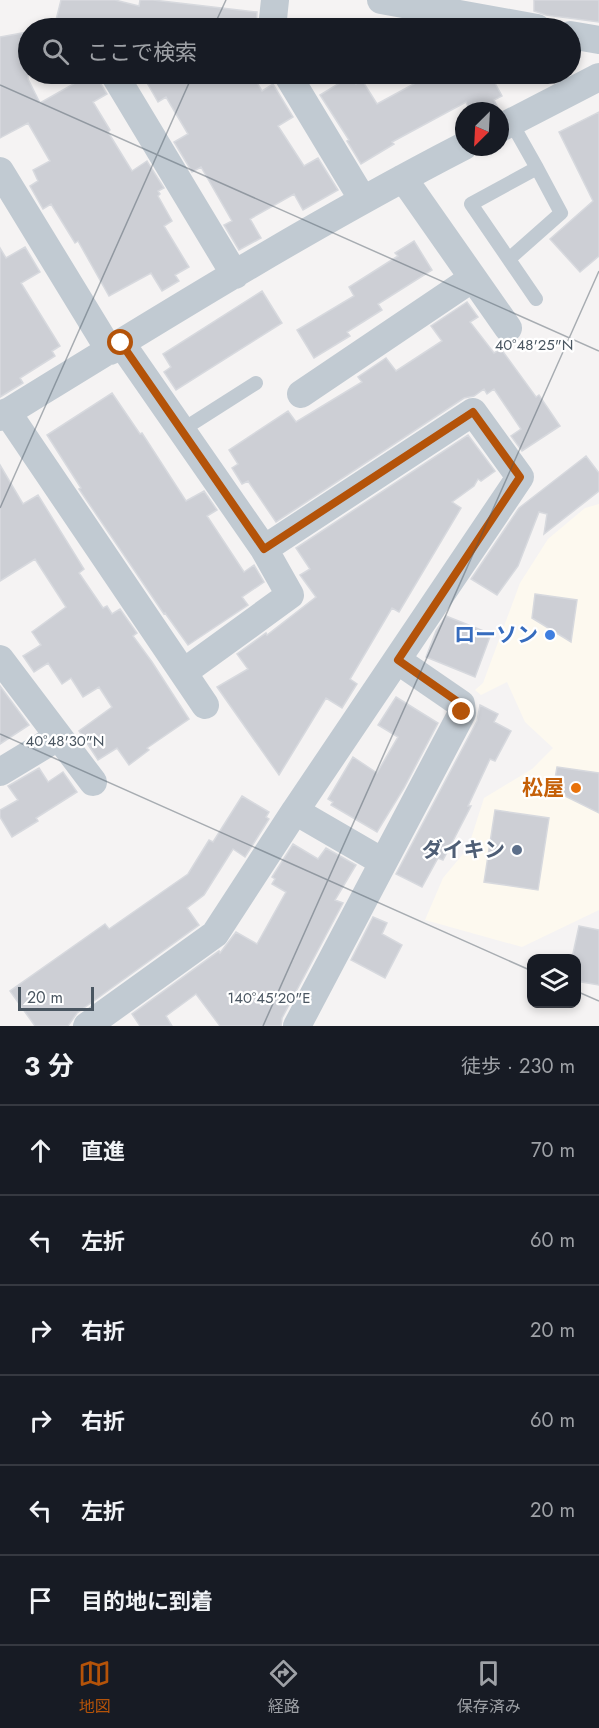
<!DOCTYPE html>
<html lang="ja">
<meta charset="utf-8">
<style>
body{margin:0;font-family:Jost,"Noto Sans JP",sans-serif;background:#242831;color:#f1f3f6}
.controls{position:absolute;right:18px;bottom:18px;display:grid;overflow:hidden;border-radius:12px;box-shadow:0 3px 9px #0003}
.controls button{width:54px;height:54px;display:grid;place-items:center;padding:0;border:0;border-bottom:2px solid #363941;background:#171b24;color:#f1f3f6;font:30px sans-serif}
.compass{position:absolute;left:455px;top:102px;width:54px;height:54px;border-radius:50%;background:#171b24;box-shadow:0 3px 9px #0003;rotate:204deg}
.scale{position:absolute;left:18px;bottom:15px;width:76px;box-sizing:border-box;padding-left:6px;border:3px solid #4a5661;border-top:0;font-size:16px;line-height:21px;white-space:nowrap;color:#4a5661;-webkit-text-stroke:4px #fff;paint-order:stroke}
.stop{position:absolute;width:18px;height:18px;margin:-14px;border:4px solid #b45309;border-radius:50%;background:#fff}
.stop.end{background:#b45309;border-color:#fff;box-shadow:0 2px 6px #0008}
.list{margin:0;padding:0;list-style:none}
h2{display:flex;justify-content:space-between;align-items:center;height:78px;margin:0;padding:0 24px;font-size:26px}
h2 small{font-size:20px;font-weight:400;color:#9ea1a6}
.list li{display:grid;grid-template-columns:39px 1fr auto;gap:18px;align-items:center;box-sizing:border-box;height:90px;padding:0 24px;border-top:2px solid #363941}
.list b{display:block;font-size:22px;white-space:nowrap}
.list em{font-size:20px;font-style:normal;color:#9ea1a6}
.icon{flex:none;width:33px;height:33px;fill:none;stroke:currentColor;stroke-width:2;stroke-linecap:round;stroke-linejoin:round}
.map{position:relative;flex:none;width:599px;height:1026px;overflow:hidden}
.search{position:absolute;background:#171b24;box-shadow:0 3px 9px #0003;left:18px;right:18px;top:18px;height:66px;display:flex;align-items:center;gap:15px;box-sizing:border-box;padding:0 21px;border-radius:33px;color:#9ea1a6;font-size:22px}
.sheet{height:618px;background:#171b24}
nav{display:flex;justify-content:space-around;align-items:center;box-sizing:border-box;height:84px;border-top:2px solid #363941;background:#171b24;font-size:16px;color:#9ea1a6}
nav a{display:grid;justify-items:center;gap:3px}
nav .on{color:#b45309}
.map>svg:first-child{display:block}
.commercial{fill:#fdf9ef}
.building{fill:#cdcfd5;stroke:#d7d9de;stroke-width:1.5}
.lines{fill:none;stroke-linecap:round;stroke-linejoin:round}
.lane{stroke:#c1cad2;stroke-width:14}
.street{stroke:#c1cad2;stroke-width:28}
.route{stroke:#b45309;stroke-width:8}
.ticks{fill:none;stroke:#4a5661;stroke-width:1.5;stroke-opacity:0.45}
.shop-dot{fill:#3f7fe0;stroke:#fff;stroke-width:2}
.food-dot{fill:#e8710a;stroke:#fff;stroke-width:2}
.service-dot{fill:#5c6f8a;stroke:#fff;stroke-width:2}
.labels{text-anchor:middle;stroke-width:4.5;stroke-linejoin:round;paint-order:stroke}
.shop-label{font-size:21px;font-weight:bold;fill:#366cbe;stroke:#fff;text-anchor:end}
.food-label{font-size:21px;font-weight:bold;fill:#c56008;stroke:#fff;text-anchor:end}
.service-label{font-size:21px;font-weight:bold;fill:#4e5e75;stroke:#fff;text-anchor:end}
.ticks-label{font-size:15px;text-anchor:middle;fill:#4a5661;stroke:#fff;stroke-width:4.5;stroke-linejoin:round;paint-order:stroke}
</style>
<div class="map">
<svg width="599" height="1026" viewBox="0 0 599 1026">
<rect width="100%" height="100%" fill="#f5f3f3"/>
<path class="commercial" d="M 599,504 L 599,910 L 522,947 L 425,920 L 443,878 L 468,848 L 484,798 L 532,769 L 553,748 L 525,722 L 507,682 L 481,695 L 475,690 L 483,683 L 520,583 L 548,539 L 585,508 Z"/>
<path class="building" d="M 61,0 L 115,0 L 139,6 L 140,0 L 153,0 L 257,12 L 256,28 L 213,28 L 160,24 L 159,28 L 54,28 Z
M 534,0 L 599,0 L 599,22 L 546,15 L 534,11 Z
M 28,32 L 28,79 L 40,103 L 91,74 L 95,74 L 107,94 L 93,102 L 110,130 L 108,132 L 132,171 L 147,161 L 164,188 L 158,191 L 160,194 L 158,196 L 172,221 L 164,226 L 189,267 L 175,275 L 179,281 L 162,291 L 151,273 L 109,296 L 78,241 L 75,243 L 51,204 L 43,209 L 30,186 L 38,181 L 33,170 L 50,161 L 28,123 L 0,138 L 0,37 Z
M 142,74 L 201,74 L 205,81 L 218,74 L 252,74 L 262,91 L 273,84 L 293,117 L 278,126 L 304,166 L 318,158 L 338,190 L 303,210 L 294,194 L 250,219 L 261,238 L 239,250 L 224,225 L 232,221 L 201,167 L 192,172 L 174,142 L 188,134 L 166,97 L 158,102 Z
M 432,74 L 490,74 L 502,96 L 494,100 L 499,110 L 470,111 L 466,102 L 392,142 L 394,144 L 361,164 L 347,141 L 349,140 L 320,95 L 351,76 L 356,84 L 362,80 L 377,104 Z
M 599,112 L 599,256 L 580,272 L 550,239 L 593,201 L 559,132 Z
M 414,241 L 432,270 L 378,304 L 382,310 L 347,332 L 350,336 L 314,358 L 297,330 L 354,296 L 349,287 L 398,256 L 395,253 Z
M 25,247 L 40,272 L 21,283 L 60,346 L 52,351 L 55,356 L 20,378 L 23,383 L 0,397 L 0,248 L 6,258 Z
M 262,291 L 282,323 L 176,390 L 164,372 L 171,367 L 163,354 Z
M 467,302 L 478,317 L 470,322 L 494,353 L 501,349 L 536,397 L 539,395 L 560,426 L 522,451 L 511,436 L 521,429 L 494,389 L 487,394 L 484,389 L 474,396 L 464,398 L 276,522 L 248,481 L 242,484 L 232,468 L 238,464 L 229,450 L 288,411 L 296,422 L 362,382 L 358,377 L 386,358 L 396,371 L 442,341 L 431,326 Z
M 112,393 L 140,434 L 142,433 L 186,501 L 204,491 L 217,510 L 207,516 L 244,572 L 254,565 L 264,582 L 242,597 L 248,605 L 188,645 L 165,613 L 164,614 L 79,489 L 81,488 L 47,435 Z
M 468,435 L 495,471 L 481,481 L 478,479 L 474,486 L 452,502 L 461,508 L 399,612 L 392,608 L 350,679 L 357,684 L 342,708 L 326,698 L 279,775 L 217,687 L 248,669 L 237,654 L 266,633 L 267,635 L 316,597 L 300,575 L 310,569 L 296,548 Z
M 586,456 L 599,473 L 599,491 L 544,534 L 547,514 L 539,512 L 518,566 L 497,595 L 471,579 L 519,508 Z
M 0,465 L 23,504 L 38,495 L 84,569 L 79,573 L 103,608 L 107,606 L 112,614 L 120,609 L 137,633 L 133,636 L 152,662 L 189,719 L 147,748 L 149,750 L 129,765 L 117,748 L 98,760 L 79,731 L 112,707 L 99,687 L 83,697 L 71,678 L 62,684 L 48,663 L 34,672 L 23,656 L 41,645 L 32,632 L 66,607 L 35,559 L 0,581 Z
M 535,594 L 577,600 L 571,642 L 532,618 Z
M 446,616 L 491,634 L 475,677 L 426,657 L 436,631 Z
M 0,686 L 29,725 L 0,744 Z
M 396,697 L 438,723 L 404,788 L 377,832 L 331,805 L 333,802 L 328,799 L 353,757 L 377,773 L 398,737 L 378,725 Z
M 480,705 L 498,714 L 494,722 L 511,731 L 495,761 L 490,759 L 468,806 L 471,806 L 443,860 L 438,858 L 422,887 L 396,874 L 477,721 Z
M 557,767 L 599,773 L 599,813 L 553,790 Z
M 39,768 L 48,782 L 63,772 L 77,792 L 36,818 L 38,821 L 12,837 L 0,817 L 0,810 L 18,800 L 8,786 Z
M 242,796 L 269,812 L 266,817 L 269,819 L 245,857 L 233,849 L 204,895 L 187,908 L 199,925 L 77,1013 L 68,1026 L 35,1026 L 10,991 L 105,924 L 109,929 L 188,874 L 209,840 L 213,842 Z
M 495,810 L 549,818 L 538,890 L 484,882 Z
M 293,844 L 318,859 L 326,848 L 356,865 L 335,900 L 343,903 L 282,1018 L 281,1026 L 220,1026 L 196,994 L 166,1016 L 172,1026 L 140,1026 L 132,1014 L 219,951 L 220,953 L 236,932 L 257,944 L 286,892 L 272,884 L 275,879 L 272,877 Z
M 373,917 L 387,923 L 382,934 L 402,945 L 385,978 L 351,960 Z
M 579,926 L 599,930 L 599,985 L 576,981 L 576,958 L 572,958 Z"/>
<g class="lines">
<path class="lane" d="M 511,122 L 537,168 L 471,204 L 536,299
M 509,259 L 561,213 L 537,168
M 182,430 L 256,383"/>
<path class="street" d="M 381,0 L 537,28
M 272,28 L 275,0
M 570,35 L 599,40
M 114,74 L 235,275
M 287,74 L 363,200
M 500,128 L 599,77
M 0,171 L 110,351
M 403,178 L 508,328
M 121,343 L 264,549 L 473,412 L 520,477 L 295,811 L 383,862
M 301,394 L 473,278
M 7,412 L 205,705
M 0,417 C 153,323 305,228 464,146
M 0,659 L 93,782
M 184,672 L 290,595 L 264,549
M 0,772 L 58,737
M 87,1026 L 215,934 L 295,811
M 297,1026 L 462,713 L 461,704 L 397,660"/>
</g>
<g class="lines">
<path class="route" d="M 121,343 L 264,549 L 473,412 L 520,477 L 398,660 L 461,704 L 462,712"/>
</g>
<path class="ticks" d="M 213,28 L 226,0M 0,85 L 599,351M 0,508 L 193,74M 0,734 L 532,971M 576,991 L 599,1001M 263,1026 L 599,271"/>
<circle class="shop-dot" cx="550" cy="635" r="6"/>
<circle class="food-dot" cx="576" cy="788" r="6"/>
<circle class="service-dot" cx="517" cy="850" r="6"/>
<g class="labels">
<g class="shop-label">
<text x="538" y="642">ローソン</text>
</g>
<g class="food-label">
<text x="564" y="795">松屋</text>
</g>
<g class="service-label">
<text x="505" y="857">ダイキン</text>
</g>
</g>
<g class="ticks-label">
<text x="534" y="350">40°48'25"N</text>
<text x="65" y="746">40°48'30"N</text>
<text x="269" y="1003">140°45'20"E</text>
</g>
</svg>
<div class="controls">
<button><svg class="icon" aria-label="layers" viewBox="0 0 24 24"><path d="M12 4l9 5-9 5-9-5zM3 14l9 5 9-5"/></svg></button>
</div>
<svg class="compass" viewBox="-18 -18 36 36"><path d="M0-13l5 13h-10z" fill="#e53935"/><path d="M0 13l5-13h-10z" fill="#9ea1a6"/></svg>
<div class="scale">20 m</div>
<div class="stop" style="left:121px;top:343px"></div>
<div class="stop end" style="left:462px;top:712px"></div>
<div class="search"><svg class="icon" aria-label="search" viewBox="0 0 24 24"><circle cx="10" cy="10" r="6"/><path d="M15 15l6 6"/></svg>ここで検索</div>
</div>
<section class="sheet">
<h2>3 分<small>徒歩 · 230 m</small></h2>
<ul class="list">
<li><svg class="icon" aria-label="ahead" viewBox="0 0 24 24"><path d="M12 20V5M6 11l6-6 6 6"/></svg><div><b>直進</b></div><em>70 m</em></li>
<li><svg class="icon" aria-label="left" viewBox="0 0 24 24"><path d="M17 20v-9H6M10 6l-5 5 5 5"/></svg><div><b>左折</b></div><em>60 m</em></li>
<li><svg class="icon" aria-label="right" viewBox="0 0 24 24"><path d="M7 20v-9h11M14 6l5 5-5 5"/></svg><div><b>右折</b></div><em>20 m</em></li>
<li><svg class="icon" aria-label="right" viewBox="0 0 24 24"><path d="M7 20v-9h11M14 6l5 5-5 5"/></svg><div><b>右折</b></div><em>60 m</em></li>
<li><svg class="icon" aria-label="left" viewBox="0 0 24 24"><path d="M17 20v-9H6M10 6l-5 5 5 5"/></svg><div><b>左折</b></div><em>20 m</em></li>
<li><svg class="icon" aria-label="arrive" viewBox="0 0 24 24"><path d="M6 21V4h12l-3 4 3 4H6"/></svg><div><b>目的地に到着</b></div></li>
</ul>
</section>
<nav>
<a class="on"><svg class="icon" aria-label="map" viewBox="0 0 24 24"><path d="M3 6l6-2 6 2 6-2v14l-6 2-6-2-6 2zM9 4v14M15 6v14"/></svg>地図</a>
<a><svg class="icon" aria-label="directions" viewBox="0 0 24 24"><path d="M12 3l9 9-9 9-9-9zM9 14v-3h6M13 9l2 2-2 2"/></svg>経路</a>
<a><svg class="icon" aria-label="saved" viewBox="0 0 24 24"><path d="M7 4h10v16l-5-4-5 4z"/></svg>保存済み</a>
</nav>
